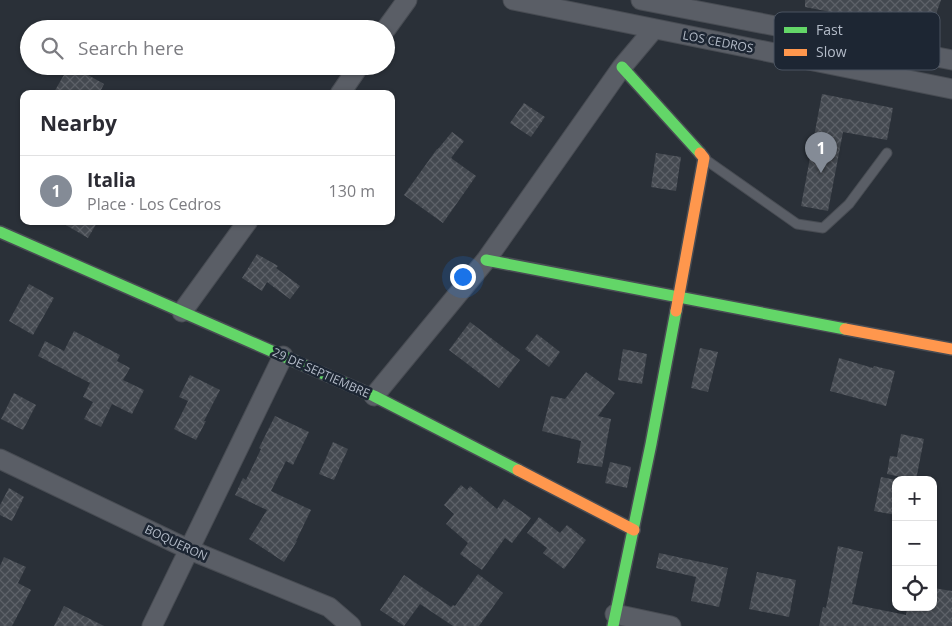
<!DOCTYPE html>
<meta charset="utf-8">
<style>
body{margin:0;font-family:"Open Sans",sans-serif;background:#f2f2f3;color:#2b2b33}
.controls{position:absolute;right:15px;bottom:15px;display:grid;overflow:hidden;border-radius:10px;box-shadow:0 1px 4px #0004}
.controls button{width:45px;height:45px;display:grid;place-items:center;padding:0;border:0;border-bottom:1px solid #e1e1e2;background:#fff;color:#2b2b33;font:25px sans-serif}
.you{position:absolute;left:462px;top:276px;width:18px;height:18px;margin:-12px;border:4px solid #fff;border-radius:50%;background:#1a73e8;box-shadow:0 0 0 8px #1a73e833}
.badge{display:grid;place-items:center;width:32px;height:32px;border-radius:50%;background:#848b96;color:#fff;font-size:16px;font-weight:700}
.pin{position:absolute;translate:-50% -41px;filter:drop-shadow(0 1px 2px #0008)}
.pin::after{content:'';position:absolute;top:26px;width:18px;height:15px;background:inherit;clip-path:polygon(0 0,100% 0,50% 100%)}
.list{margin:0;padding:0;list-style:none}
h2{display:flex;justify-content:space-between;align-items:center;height:65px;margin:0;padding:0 20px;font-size:21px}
h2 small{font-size:16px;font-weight:400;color:#7c7c81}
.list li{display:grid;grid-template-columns:32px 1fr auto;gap:15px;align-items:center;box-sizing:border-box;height:70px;padding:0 20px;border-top:1px solid #e1e1e2}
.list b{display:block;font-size:19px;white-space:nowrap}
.list p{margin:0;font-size:16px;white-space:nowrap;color:#7c7c81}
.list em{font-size:16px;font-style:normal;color:#7c7c81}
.icon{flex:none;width:28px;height:28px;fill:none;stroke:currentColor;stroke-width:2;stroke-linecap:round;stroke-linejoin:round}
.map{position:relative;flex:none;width:952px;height:626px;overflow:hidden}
.search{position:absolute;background:#fff;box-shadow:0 1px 4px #0004;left:20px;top:20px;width:375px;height:55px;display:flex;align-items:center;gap:12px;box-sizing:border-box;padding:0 18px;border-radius:28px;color:#7c7c81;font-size:19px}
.panel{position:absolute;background:#fff;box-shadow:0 1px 4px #0004;left:20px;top:90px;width:375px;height:135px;border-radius:10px}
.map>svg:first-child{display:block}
.building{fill:url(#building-cross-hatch)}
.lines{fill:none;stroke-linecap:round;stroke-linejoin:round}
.lane-casing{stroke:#484c53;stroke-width:11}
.street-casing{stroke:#484c53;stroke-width:21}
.fast-casing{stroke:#484c53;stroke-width:14}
.slow-casing{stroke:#484c53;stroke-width:14}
.lane{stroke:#5a5e66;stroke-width:9}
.street{stroke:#5a5e66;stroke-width:19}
.fast{stroke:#63d668;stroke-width:11}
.slow{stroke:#ff974d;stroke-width:11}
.labels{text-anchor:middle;stroke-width:5;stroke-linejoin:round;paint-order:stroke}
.street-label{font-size:12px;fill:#b4bcc9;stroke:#1d2633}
.key{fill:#1d2633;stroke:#4a5360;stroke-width:1}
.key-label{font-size:14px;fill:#b4bcc9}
</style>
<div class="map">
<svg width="952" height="626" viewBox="0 0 952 626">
<defs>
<pattern id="building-cross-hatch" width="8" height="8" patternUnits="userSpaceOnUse" patternTransform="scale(1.25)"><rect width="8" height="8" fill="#444950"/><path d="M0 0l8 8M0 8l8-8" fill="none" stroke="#5d6168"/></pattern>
</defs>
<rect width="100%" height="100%" fill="#2a3038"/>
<path class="building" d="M 805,0 L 941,0 L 926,43 L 891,32 L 893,24 L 855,15 L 854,21 L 840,18 L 841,14 L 805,7 Z
M 69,66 L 72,66 L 104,84 L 99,94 L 53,94 Z
M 822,94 L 893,108 L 887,140 L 843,132 L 828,211 L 801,206 Z
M 524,103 L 545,117 L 531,137 L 510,123 Z
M 452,132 L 464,141 L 451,158 L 476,176 L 443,223 L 404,195 L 437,149 L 438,149 Z
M 656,153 L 681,157 L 676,191 L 651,187 Z
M 59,221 L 98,221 L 88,238 Z
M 257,254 L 278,266 L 276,268 L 300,286 L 290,299 L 267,282 L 262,291 L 242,278 Z
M 29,284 L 54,298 L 33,335 L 9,321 Z
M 470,322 L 520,360 L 499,388 L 449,350 Z
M 74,331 L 120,355 L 117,361 L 130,368 L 123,380 L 144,390 L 132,414 L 112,404 L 101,427 L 84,419 L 93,402 L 83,397 L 90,383 L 38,356 L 45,341 L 64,351 Z
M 537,334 L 560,352 L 549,367 L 525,349 Z
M 700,348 L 718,352 L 708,392 L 691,388 Z
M 623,349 L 647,354 L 642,384 L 618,380 Z
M 839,358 L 873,368 L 874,366 L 895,371 L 886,406 L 830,391 Z
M 586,372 L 615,393 L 598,416 L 611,419 L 602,467 L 577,463 L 581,441 L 542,431 L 551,396 L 565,399 Z
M 190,375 L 220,390 L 204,421 L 206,421 L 196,440 L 174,429 L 188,401 L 179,397 Z
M 14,393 L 36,405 L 23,430 L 1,419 Z
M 275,416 L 309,432 L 293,465 L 286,461 L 271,491 L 311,510 L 296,541 L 297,541 L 284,562 L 249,539 L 267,510 L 235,495 L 243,478 L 246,480 L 261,449 L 259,448 Z
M 901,434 L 924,439 L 916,480 L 887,474 L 890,456 L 897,457 Z
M 333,442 L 348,449 L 334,480 L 319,474 Z
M 610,462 L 631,467 L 627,488 L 605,483 Z
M 881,477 L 896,480 L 896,515 L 874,511 Z
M 461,485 L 467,490 L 470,486 L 497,509 L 504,499 L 531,518 L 512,543 L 505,538 L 482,570 L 460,554 L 468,543 L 446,524 L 454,514 L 444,505 Z
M 9,488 L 24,497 L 12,521 L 0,515 L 0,505 Z
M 539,517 L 560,533 L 567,525 L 586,540 L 564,569 L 543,553 L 547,548 L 527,533 Z
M 838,546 L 863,552 L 852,604 L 906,615 L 907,607 L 933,607 L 933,588 L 952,591 L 952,626 L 819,626 L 823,607 L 826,608 Z
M 659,553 L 728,568 L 719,607 L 691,601 L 696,577 L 656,568 Z
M 4,557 L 26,567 L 18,583 L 31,590 L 12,626 L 0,626 L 0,566 Z
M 757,572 L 796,580 L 789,617 L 749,609 Z
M 478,574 L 503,593 L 479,626 L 453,626 L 420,604 L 404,626 L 380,610 L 404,575 L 451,607 L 453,605 L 455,606 Z
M 64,606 L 104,626 L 54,626 Z"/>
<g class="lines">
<g class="lane-casing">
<path id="lane" d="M 706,160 L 797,224 L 823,228 L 849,204 L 887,153"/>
</g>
<g class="street-casing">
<path id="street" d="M 513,0 L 952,89
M 641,0 L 952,60
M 386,29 L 407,0
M 340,94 L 359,66
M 182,312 L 248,221
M 374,396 L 486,260 L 622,67 L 654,29
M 0,459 L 190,550 L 329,607 L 351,626
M 615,614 L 671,626
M 152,626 L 283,356"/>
</g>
<g class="fast-casing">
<path id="fast" d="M 622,67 L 700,153
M 0,232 L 374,396 L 518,470
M 486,260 L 845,329
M 613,626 L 651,444 L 676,311"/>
</g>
<g class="slow-casing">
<path id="slow" d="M 676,311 L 704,158 L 700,153
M 845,329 L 952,349
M 518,470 L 634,530"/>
</g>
<use href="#lane" class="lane"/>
<use href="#street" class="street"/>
<use href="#fast" class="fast"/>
<use href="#slow" class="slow"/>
</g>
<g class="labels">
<g class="street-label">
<text transform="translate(718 42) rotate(11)" y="4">LOS CEDROS</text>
<text transform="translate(321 373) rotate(24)" y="4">29 DE SEPTIEMBRE</text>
<text transform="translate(176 543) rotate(25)" y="4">BOQUERON</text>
</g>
</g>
<rect x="774" y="12" width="166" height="58" rx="8" class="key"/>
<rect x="784" y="27" width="23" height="6" fill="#63d668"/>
<rect x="784" y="49" width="23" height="7" fill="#ff974d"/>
<g class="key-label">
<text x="816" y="35">Fast</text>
<text x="816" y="57">Slow</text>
</g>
</svg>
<div class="controls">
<button>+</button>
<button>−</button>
<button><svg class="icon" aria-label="locate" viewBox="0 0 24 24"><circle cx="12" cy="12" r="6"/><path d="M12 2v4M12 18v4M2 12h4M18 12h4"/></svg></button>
</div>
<div class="you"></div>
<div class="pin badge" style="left:821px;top:173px">1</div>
<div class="search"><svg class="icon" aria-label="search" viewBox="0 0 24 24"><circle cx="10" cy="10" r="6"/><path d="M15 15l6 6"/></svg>Search here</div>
<section class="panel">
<h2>Nearby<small></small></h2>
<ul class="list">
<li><span class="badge">1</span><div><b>Italia</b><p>Place · Los Cedros</p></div><em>130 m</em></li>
</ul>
</section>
</div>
